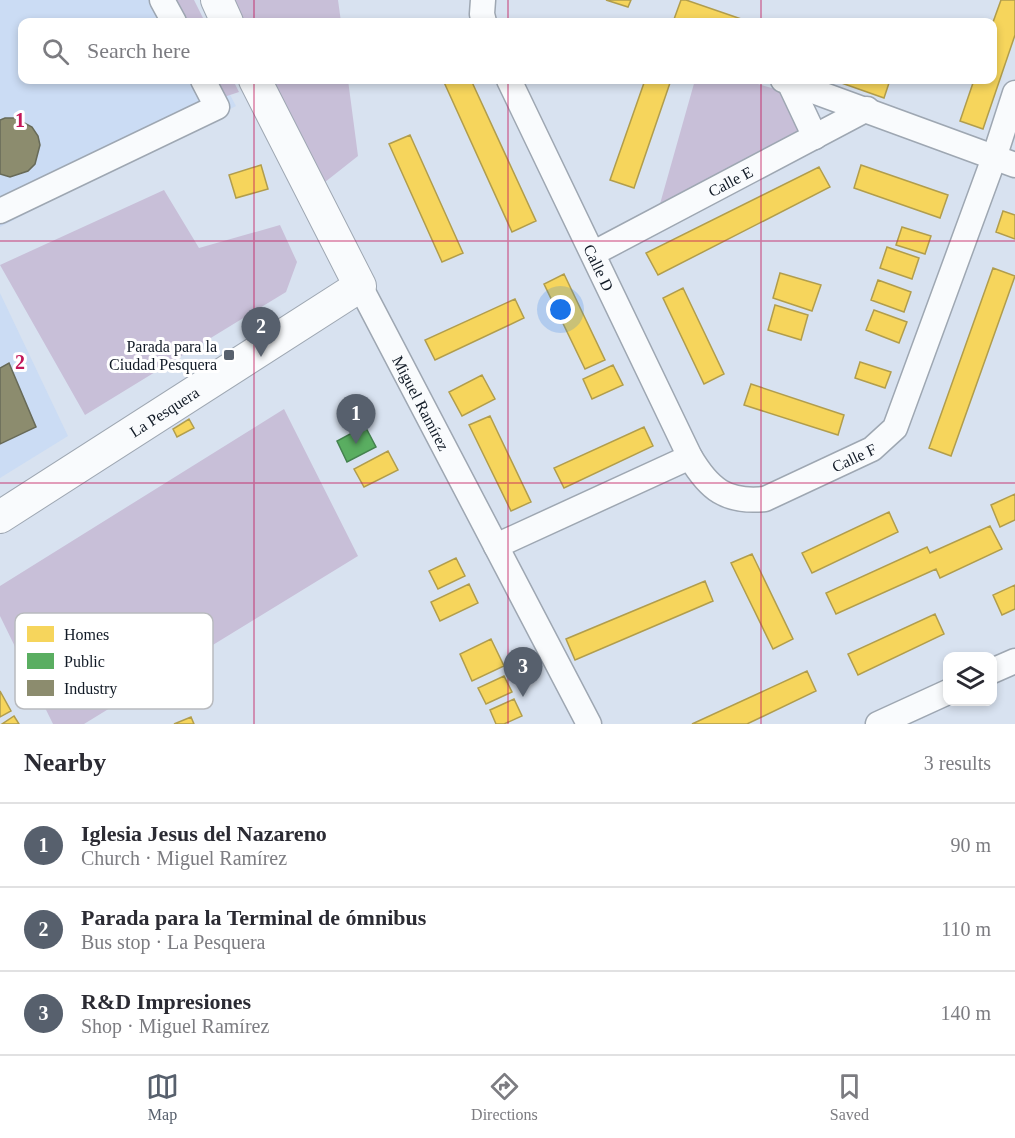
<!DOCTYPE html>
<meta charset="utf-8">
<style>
body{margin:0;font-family:"Times New Roman",serif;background:#f2f2f3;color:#2b2b33}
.controls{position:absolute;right:18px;bottom:18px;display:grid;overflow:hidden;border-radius:12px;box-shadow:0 3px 9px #0003}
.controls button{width:54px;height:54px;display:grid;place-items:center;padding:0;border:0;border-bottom:2px solid #e1e1e2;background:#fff;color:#2b2b33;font:30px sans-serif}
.you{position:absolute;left:561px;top:310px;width:21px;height:21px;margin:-15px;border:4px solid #fff;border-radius:50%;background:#1a73e8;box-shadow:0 0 0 9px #1a73e833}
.badge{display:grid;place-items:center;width:39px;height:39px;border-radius:50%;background:#57606d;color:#fff;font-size:20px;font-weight:700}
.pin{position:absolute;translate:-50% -50px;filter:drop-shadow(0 2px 3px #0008)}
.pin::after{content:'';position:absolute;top:32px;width:21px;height:18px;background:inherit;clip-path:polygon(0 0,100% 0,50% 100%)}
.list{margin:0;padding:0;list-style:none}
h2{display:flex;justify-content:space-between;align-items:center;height:78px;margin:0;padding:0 24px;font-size:26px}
h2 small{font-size:20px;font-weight:400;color:#7c7c81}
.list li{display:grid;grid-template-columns:39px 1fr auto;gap:18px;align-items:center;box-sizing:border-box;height:84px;padding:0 24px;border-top:2px solid #e1e1e2}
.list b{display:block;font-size:22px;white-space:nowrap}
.list p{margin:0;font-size:20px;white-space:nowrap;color:#7c7c81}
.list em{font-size:20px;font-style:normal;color:#7c7c81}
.icon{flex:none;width:33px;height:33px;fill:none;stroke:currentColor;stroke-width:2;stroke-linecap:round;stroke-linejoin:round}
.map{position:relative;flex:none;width:1015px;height:724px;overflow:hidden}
.search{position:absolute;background:#fff;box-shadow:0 3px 9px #0003;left:18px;right:18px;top:18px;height:66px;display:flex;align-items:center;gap:15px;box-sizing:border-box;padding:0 21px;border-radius:12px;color:#7c7c81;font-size:22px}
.sheet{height:330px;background:#fff}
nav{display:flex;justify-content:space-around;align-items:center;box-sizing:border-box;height:84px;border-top:2px solid #e1e1e2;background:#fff;font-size:16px;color:#7c7c81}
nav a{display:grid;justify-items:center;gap:3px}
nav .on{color:#57606d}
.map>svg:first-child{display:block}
.built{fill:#cbdcf4}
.green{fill:#c8bfd8}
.homes{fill:#f6d55c;stroke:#b19d4c;stroke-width:1.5}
.public{fill:#5aae61;stroke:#44824f;stroke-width:1.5}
.industry{fill:#8c8c6e;stroke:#676a58;stroke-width:1.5}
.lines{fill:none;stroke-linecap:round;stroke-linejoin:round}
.minor-casing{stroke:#9ea7b2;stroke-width:27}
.major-casing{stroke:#9ea7b2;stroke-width:34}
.minor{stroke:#f9fbfd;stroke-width:24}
.major{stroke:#f9fbfd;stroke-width:32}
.grid{fill:none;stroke:#c2185b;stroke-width:1.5;stroke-opacity:0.55}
.poi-dot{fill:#57606d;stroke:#fff;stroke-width:2}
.labels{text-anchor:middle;stroke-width:6;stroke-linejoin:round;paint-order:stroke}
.street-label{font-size:16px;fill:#111a26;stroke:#fff}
.poi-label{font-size:16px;fill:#111a26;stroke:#fff;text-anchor:end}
.key{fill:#fff;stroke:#b8babe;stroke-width:1.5}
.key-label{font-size:16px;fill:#111a26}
.grid-label{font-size:20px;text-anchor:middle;font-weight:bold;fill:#c2185b;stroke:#fff;stroke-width:6;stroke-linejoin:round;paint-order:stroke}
</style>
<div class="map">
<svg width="1015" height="724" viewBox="0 0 1015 724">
<rect width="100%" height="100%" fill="#d8e2f0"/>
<path class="built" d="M 0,0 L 183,0 L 194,22 L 22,22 L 22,80 L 222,80 L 236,106 L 0,227 Z
M 0,293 L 68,436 L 0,478 Z"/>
<path class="green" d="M 173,0 L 194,0 L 205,22 L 184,22 Z
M 229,0 L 338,0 L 341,22 L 238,22 Z
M 213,80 L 233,80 L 239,92 L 224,97 Z
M 267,80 L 348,80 L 358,156 L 320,186 Z
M 695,80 L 744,80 L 782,91 L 803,130 L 658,211 Z
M 164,190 L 199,248 L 280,225 L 297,262 L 286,292 L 85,415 L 0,265 Z
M 284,409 L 358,556 L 84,724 L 53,724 L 0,616 L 0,586 Z"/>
<path class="homes" d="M 606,0 L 631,0 L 628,7 Z
M 681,0 L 686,0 L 750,22 L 673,22 Z
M 1001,0 L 1015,0 L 1015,35 L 983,129 L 960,121 L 974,80 L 992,80 L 992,25 Z
M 443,80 L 471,80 L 536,221 L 512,232 Z
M 645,80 L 671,80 L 634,188 L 610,180 Z
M 833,80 L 890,80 L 884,98 Z
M 410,135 L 463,253 L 442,262 L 389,144 Z
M 261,165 L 268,189 L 236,198 L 229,175 Z
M 861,165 L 948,195 L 940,218 L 854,188 Z
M 819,167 L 830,187 L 658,275 L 646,253 Z
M 1003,211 L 1015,215 L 1015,239 L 996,232 Z
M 902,227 L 931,236 L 925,254 L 896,245 Z
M 887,247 L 919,258 L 912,279 L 880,268 Z
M 993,268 L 1015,276 L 951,456 L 929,448 Z
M 780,273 L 821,285 L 812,311 L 773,298 Z
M 564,274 L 605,360 L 585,369 L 544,284 Z
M 878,280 L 911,292 L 904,312 L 871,300 Z
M 683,288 L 724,374 L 704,384 L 663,298 Z
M 515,299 L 524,318 L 435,360 L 425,340 Z
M 775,305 L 808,315 L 801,340 L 768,330 Z
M 874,310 L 907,322 L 899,343 L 866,330 Z
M 860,362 L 891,372 L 885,388 L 855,378 Z
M 613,365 L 623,385 L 592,399 L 583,379 Z
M 482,375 L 495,399 L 462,416 L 449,392 Z
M 751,384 L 844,415 L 838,435 L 744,405 Z
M 490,416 L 531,502 L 511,511 L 469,425 Z
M 189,419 L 194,428 L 177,437 L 173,429 Z
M 644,427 L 653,446 L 564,488 L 554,468 Z
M 388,451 L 398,470 L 364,487 L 354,469 Z
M 1015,494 L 1015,520 L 1000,527 L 991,505 Z
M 889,512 L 898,532 L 812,573 L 802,553 Z
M 990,526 L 1002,549 L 940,578 L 936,569 L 836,614 L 826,593 L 927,547 L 930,553 Z
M 752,554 L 793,639 L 773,649 L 731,563 Z
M 456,558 L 465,576 L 438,589 L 429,571 Z
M 705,581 L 713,601 L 575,660 L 566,639 Z
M 469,584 L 478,603 L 440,621 L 431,602 Z
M 1015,585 L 1015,609 L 1002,615 L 993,595 Z
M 935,614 L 944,634 L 858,675 L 848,654 Z
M 491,639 L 504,666 L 472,681 L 460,654 Z
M 807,671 L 816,691 L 747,724 L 692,724 Z
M 504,676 L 512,692 L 486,704 L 478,688 Z
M 0,691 L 11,711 L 0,717 Z
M 514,699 L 522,716 L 504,724 L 496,724 L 490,710 Z
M 14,716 L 19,724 L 2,724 Z
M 191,717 L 194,724 L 174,724 Z"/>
<path class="public" d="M 365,426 L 376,447 L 347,462 L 337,441 Z"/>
<path class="industry" d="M 5,118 L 15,118 L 32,127 L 38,136 L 40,145 L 35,164 L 28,171 L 10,177 L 0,174 L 0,120 Z
M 9,363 L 36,427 L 0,444 L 0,368 Z"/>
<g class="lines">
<g class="minor-casing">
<g id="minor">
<path d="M 162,0 L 174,22"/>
<path d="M 483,0 L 482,14 L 484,22"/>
<path id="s1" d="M 509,80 L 690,457 C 709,489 726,503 765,499 L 872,449 L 895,428 L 994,158 L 1015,93"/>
<path d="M 783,80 L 1015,165"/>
<path d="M 789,82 L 815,137"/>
<path d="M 0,211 L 217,107 L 203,80"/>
<path id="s2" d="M 594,253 L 867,109"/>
<path id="s3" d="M 360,286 L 589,724"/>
<path d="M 496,546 L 690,457"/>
<path d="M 992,671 L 1015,661"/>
<path d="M 878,724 L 948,692"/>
</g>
</g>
<g class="major-casing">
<g id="major">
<path d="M 217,0 L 227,22"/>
<path id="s4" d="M 0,517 L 360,286 L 255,80"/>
</g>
</g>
<use href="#minor" class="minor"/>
<use href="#major" class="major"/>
</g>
<path class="grid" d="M 254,0 L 254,22M 508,0 L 508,22M 761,0 L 761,22M 254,80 L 254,724M 508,80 L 508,724M 761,80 L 761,724M 0,241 L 1015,241M 0,483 L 1015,483"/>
<rect class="poi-dot" x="223" y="349" width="12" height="12" rx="3"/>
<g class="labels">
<g class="street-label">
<text dy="6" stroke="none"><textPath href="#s2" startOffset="154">Calle E</textPath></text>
<text dy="6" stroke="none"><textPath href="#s1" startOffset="208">Calle D</textPath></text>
<text dy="6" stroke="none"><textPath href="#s3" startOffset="132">Miguel Ramírez</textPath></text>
<text dy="6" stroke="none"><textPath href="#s4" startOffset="195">La Pesquera</textPath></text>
<text dy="6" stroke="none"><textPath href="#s1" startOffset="609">Calle F</textPath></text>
</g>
<g class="poi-label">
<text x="217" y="352">Parada para la<tspan x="217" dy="18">Ciudad Pesquera</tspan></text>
</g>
</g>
<rect x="15" y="613" width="198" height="96" rx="9" class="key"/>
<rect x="27" y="626" width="27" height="16" fill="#f6d55c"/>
<rect x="27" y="653" width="27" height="16" fill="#5aae61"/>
<rect x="27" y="680" width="27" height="16" fill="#8c8c6e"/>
<g class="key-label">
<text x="64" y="640">Homes</text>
<text x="64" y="667">Public</text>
<text x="64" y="694">Industry</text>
</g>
<g class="grid-label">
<text x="20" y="127">1</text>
<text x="20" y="369">2</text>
</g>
</svg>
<div class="controls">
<button><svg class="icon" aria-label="layers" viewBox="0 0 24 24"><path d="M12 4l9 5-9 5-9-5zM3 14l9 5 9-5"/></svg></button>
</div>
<div class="you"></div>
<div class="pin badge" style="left:356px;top:444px">1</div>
<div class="pin badge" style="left:261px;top:357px">2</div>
<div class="pin badge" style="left:523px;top:697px">3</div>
<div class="search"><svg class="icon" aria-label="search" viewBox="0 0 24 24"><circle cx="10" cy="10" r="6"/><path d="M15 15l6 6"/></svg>Search here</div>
</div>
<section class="sheet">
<h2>Nearby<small>3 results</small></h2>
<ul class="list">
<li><span class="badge">1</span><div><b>Iglesia Jesus del Nazareno</b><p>Church · Miguel Ramírez</p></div><em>90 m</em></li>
<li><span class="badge">2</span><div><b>Parada para la Terminal de ómnibus</b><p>Bus stop · La Pesquera</p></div><em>110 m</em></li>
<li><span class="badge">3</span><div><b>R&amp;D Impresiones</b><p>Shop · Miguel Ramírez</p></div><em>140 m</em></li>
</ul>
</section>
<nav>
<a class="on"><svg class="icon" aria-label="map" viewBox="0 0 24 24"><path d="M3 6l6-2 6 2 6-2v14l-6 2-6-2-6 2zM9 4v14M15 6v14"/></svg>Map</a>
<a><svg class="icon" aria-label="directions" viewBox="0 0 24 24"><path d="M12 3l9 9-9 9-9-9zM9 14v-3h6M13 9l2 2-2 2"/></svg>Directions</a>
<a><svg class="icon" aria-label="saved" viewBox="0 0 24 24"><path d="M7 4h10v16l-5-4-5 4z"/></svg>Saved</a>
</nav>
